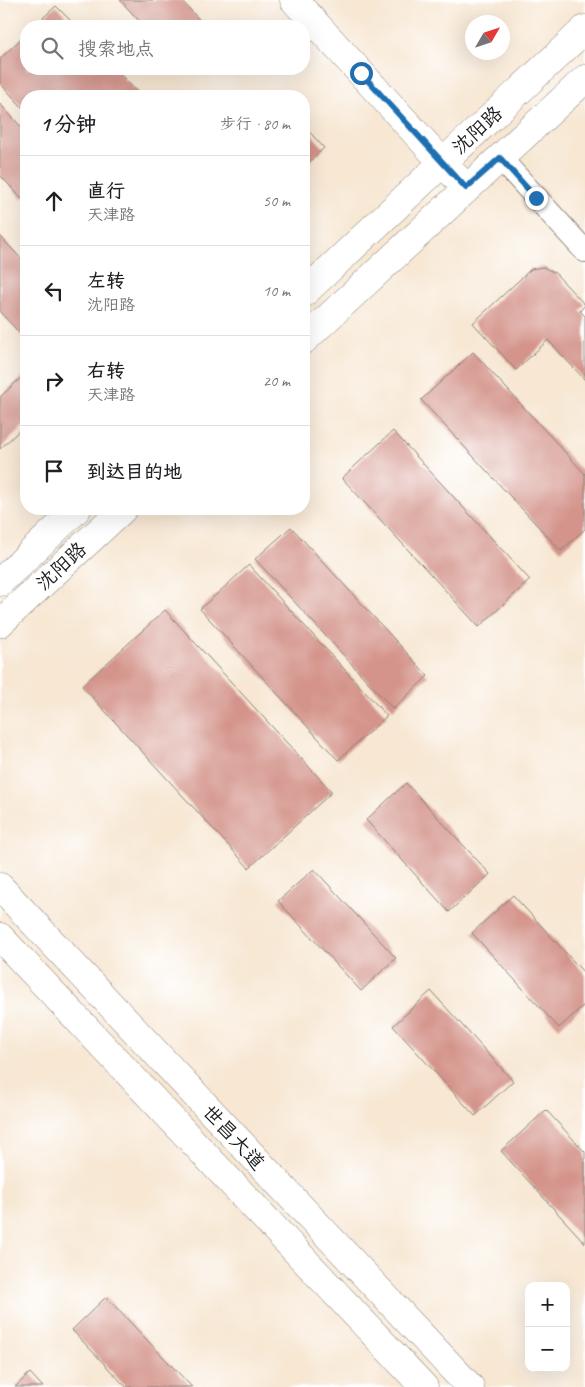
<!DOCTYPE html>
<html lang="zh">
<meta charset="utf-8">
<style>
body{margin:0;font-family:Caveat,"LXGW WenKai TC",sans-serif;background:#f6f6f6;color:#202124}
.controls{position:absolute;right:15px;bottom:15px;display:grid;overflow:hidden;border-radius:10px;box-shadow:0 5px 20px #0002}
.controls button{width:45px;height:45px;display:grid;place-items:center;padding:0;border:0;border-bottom:1px solid #e0e0e0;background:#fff;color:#202124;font:25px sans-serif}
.compass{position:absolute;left:465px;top:15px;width:45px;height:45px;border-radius:50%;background:#fff;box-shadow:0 5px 20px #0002;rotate:51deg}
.stop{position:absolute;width:15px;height:15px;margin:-11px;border:4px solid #1f6fb2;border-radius:50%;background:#fff}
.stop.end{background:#1f6fb2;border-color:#fff;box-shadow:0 1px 5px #0008}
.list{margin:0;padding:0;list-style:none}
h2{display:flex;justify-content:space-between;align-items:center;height:65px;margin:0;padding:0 20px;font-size:21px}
h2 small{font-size:16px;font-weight:400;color:#757577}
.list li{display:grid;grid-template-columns:32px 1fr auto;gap:15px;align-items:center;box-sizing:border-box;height:90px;padding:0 20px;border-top:1px solid #e0e0e0}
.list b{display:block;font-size:19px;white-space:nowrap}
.list p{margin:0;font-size:16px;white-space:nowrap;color:#757577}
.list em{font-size:16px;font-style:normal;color:#757577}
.icon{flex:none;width:28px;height:28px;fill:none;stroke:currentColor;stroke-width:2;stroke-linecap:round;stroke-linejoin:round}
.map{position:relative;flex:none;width:585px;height:1387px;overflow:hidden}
.search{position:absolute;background:#fff;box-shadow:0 5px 20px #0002;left:20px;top:20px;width:290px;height:55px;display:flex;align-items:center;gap:12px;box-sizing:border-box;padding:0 18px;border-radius:20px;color:#757577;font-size:19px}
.panel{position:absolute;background:#fff;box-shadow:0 5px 20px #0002;left:20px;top:90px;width:290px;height:425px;border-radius:20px}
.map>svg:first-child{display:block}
.building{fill:#d4948b}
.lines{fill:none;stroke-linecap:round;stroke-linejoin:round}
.street-casing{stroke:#8a8278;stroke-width:24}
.secondary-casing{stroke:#8a8278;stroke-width:29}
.primary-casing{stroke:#8a8278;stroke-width:29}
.street{stroke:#fff;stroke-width:22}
.secondary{stroke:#fff;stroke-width:28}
.primary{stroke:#fff;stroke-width:28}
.route{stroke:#1f6fb2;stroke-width:6}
.labels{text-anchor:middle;stroke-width:4.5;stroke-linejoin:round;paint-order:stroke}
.street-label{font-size:20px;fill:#1c1c1c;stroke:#fff}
</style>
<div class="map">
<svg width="585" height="1387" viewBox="0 0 585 1387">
<rect width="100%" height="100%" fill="#fff"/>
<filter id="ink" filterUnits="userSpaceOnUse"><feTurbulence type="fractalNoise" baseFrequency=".02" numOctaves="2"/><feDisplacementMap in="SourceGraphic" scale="10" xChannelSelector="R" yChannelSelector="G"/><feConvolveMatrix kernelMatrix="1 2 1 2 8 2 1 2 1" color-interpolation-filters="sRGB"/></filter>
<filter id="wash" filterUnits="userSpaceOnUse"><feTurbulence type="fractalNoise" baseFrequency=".0096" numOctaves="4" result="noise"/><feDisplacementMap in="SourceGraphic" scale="20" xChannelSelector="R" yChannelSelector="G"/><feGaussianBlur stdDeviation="1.12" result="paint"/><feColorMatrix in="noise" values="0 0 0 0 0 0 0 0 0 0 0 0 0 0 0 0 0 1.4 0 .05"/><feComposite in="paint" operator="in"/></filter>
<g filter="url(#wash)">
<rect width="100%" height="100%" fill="#f7e7d3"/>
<g id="blocks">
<path class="building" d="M 120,0 L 181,0 L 205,26 L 144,26 Z
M 56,6 L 76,26 L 34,26 Z
M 26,34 L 26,69 L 115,69 L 141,96 L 26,96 L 26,111 L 0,83 L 0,59 Z
M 0,104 L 26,132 L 26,195 L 22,199 L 0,175 Z
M 304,126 L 324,148 L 304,167 Z
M 0,236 L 26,264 L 26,340 L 0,312 Z
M 543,267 L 555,273 L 585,305 L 580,311 L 585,316 L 585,380 L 548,340 L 516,370 L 473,323 L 531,269 Z
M 473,352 L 585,474 L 585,529 L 561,551 L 421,400 Z
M 26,373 L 26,424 L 0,449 L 0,397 Z
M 393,431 L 530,580 L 479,627 L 342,478 Z
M 291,527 L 428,676 L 393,709 L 255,559 Z
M 249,565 L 387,716 L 338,760 L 200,609 Z
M 165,610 L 332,792 L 249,868 L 82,686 Z
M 406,783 L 490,874 L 449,912 L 366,820 Z
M 314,869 L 396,958 L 361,991 L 278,901 Z
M 513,895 L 585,974 L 585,1004 L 559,1028 L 472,933 Z
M 431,991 L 513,1081 L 475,1116 L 393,1026 Z
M 546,1110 L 585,1152 L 585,1243 L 501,1151 Z
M 106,1297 L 192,1387 L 126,1387 L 72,1330 Z
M 30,1373 L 43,1387 L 15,1387 Z"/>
</g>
</g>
<g filter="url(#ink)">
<use href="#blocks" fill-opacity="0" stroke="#8a8278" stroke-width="1"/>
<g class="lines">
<g class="street-casing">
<path id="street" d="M 500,158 L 585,251"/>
</g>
<g class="secondary-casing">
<path id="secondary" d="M 294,0 L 466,188"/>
</g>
<g class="primary-casing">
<path id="primary" d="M 304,293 L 585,29
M 304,340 L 585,79
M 0,582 L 77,509
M 0,623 L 123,509
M 0,887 L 470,1387
M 0,937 L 424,1387"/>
</g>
<use href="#street" class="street"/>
<use href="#secondary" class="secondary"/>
<use href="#primary" class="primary"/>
</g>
</g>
<g class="lines" filter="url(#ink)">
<path class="route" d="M 361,73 L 466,188 L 500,158 L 536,198"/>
</g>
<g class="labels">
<g class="street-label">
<text transform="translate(477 130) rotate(-43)" y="7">沈阳路</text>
<text transform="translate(61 566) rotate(-43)" y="7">沈阳路</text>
<text transform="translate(234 1137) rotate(47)" y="7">世昌大道</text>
</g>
</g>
</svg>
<div class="controls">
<button>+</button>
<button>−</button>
</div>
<svg class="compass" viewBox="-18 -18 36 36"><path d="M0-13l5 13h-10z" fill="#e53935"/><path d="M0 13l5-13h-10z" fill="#757577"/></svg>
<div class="stop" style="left:361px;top:73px"></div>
<div class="stop end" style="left:536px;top:198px"></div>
<div class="search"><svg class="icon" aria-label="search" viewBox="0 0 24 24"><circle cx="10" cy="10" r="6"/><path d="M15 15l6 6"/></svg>搜索地点</div>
<section class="panel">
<h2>1 分钟<small>步行 · 80 m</small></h2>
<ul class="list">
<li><svg class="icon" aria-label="ahead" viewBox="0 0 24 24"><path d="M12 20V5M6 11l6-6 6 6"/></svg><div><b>直行</b><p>天津路</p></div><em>50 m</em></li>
<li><svg class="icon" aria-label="left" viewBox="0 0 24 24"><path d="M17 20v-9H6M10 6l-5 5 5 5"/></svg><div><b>左转</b><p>沈阳路</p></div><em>10 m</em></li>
<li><svg class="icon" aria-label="right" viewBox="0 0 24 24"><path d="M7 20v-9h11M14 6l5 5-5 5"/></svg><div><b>右转</b><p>天津路</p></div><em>20 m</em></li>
<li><svg class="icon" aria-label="arrive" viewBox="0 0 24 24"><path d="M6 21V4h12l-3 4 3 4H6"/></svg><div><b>到达目的地</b></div></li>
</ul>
</section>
</div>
